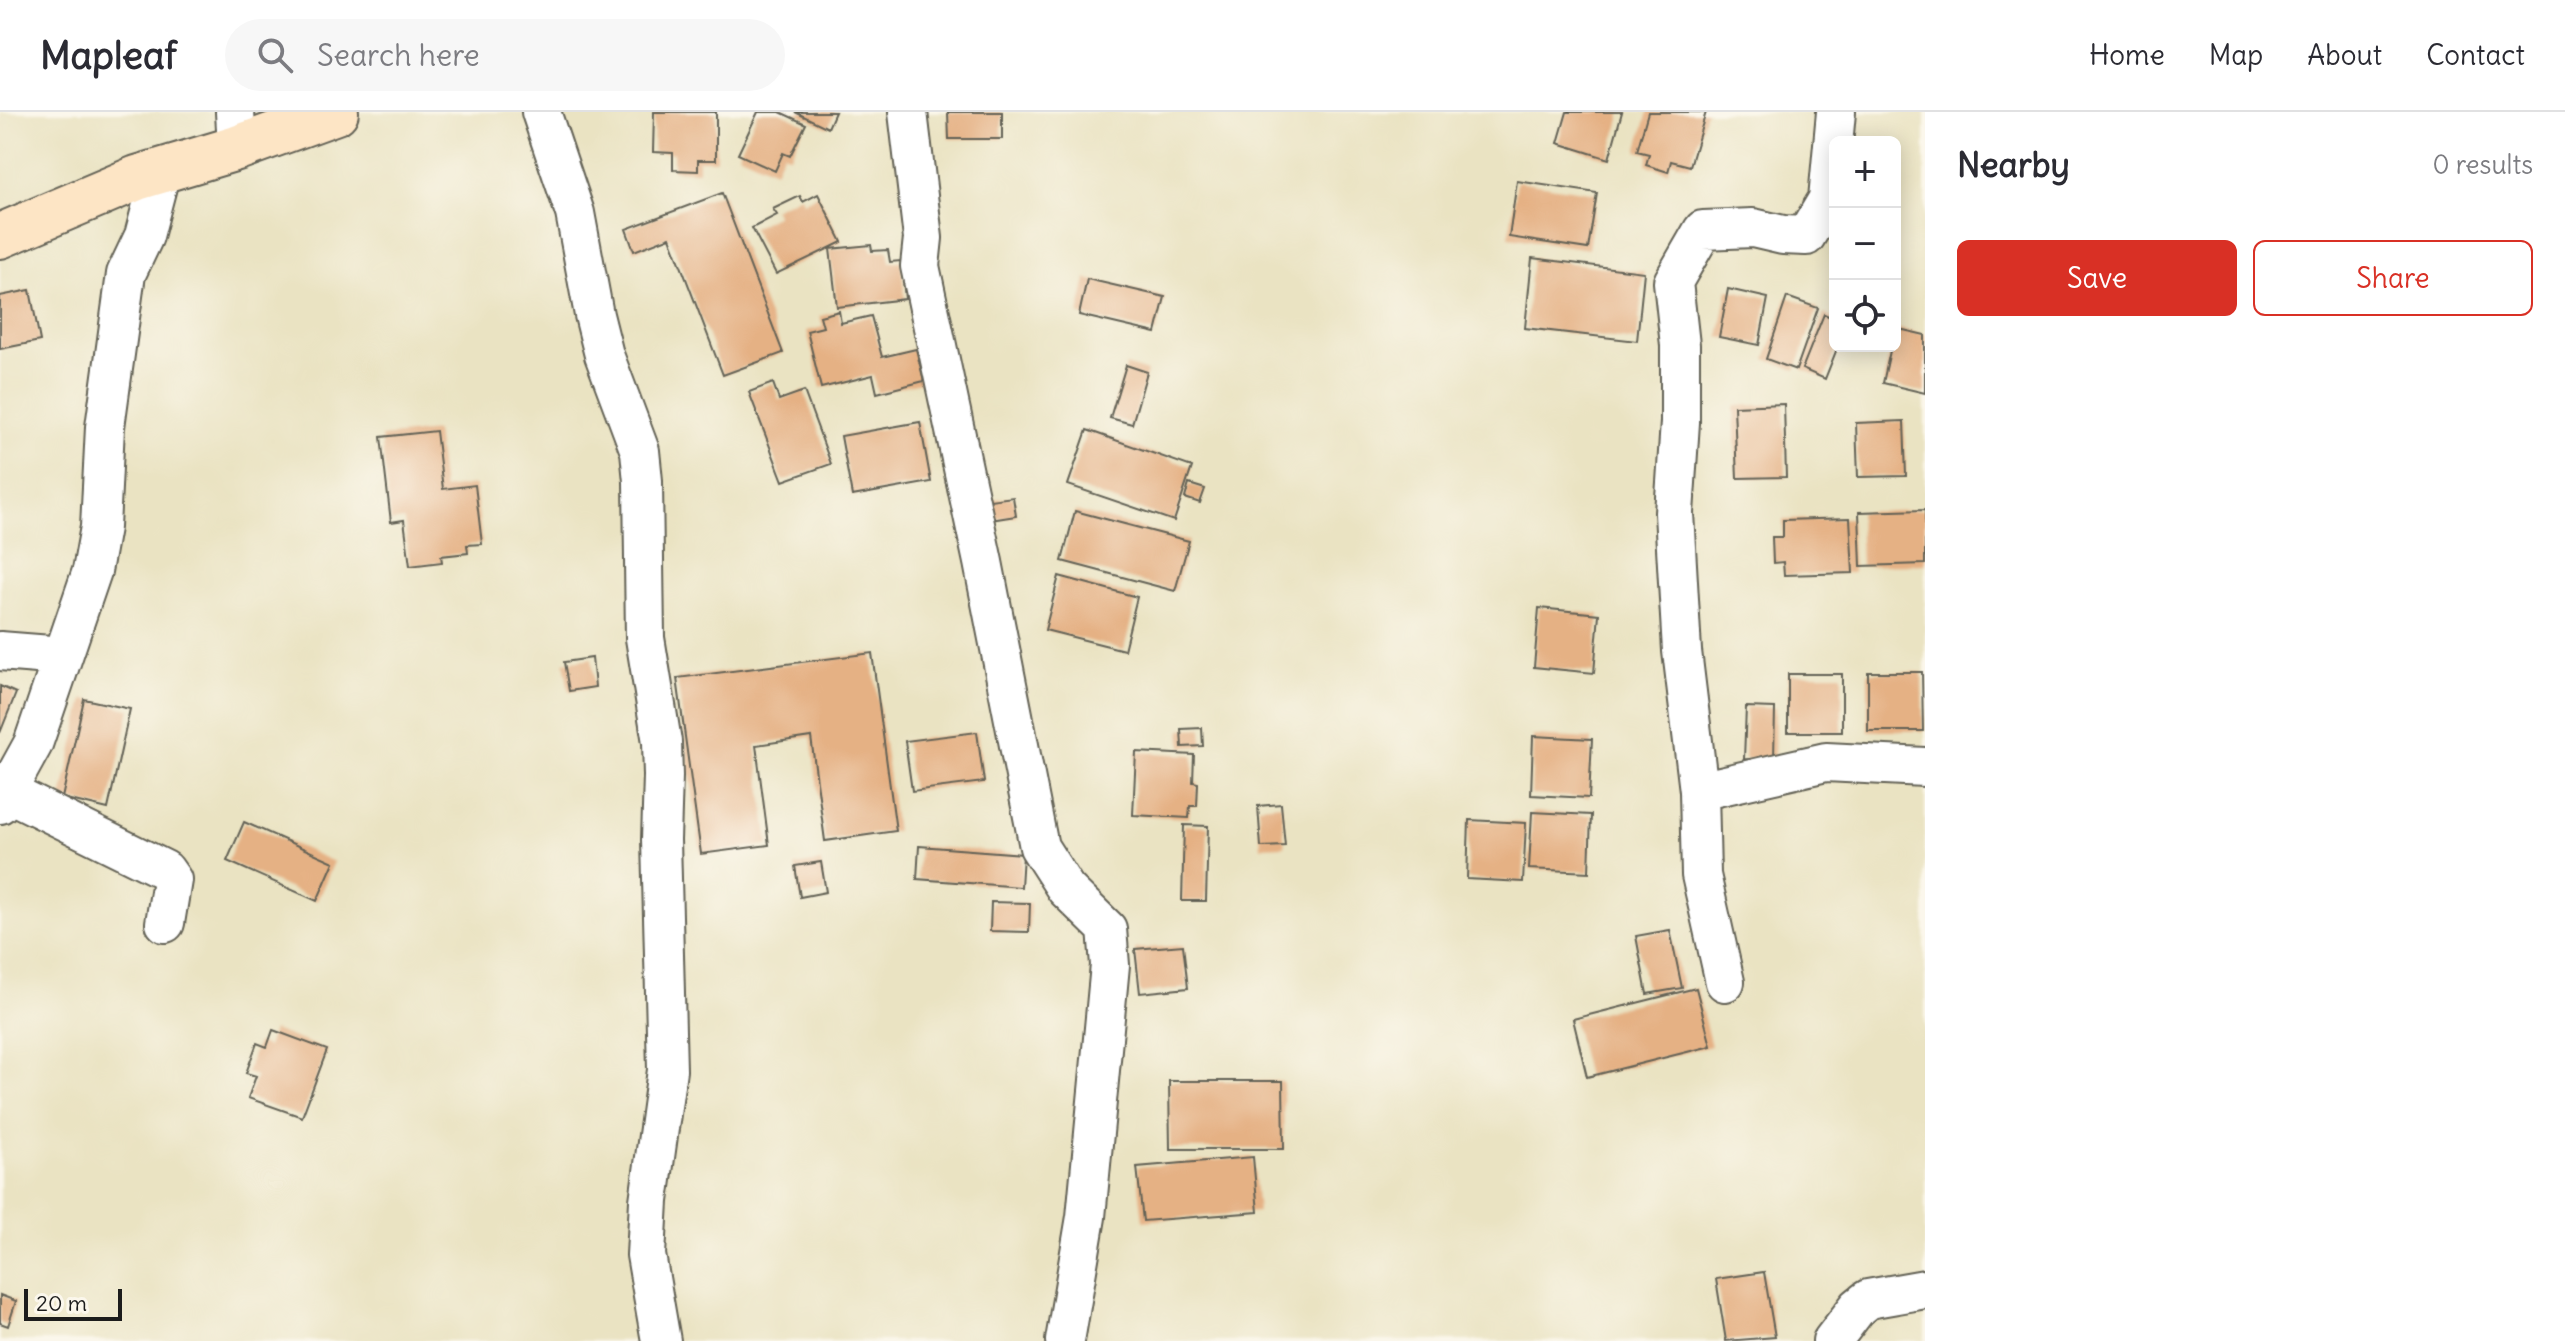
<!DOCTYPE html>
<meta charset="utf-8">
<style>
body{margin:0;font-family:Delius,sans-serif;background:#f7f7f7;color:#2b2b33}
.controls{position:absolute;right:24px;top:24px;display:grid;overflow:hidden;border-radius:12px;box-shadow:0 4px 20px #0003}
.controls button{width:72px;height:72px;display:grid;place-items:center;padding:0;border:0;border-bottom:2px solid #e1e1e2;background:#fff;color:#2b2b33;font:40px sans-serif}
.scale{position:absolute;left:24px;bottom:20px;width:98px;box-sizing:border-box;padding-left:8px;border:4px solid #1c1c1c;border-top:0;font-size:22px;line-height:28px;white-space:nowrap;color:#1c1c1c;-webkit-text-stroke:6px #fbf7ec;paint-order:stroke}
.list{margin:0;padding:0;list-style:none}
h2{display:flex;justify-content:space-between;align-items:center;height:104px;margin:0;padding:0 32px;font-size:34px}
h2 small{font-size:26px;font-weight:400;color:#7c7c81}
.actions{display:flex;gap:16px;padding:24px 32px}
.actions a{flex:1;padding:18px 0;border:2px solid #d93025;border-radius:12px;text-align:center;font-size:28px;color:#d93025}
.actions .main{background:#d93025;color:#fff}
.icon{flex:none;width:44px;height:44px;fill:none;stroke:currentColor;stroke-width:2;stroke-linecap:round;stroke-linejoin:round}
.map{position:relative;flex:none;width:1925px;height:1229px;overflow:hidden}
header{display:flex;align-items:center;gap:48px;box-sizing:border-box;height:112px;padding:0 40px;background:#fff;border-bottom:2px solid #e1e1e2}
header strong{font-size:38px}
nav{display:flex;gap:44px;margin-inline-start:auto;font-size:28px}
.search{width:560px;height:72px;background:#f7f7f7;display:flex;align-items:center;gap:20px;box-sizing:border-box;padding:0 28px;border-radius:44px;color:#7c7c81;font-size:30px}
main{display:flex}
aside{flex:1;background:#fff}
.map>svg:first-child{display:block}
.building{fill:#e5b184}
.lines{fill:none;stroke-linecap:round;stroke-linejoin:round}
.street-casing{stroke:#646256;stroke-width:42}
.secondary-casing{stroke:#646256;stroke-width:48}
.street{stroke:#fff;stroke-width:38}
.secondary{stroke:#fde5c5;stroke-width:44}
</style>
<header>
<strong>Mapleaf</strong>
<div class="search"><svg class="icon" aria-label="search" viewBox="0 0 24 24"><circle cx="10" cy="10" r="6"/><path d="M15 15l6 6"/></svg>Search here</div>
<nav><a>Home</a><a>Map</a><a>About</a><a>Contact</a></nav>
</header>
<main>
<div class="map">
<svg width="1925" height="1229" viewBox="0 0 1925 1229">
<rect width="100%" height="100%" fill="#fbf7ec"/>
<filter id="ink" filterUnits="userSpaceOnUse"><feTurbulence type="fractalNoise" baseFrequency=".0125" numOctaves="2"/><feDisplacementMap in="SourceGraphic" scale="16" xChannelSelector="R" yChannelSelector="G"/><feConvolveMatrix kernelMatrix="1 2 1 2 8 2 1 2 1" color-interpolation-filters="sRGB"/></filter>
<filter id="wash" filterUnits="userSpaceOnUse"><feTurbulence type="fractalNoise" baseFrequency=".006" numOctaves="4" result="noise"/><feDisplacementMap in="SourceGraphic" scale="32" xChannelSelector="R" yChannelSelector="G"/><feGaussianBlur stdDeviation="1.8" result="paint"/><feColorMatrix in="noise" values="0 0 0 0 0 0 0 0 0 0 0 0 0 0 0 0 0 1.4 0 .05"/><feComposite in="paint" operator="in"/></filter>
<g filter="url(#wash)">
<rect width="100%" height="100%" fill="#eae3c2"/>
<g id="blocks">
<path class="building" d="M 654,0 L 716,0 L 716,48 L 698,48 L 698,59 L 673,58 L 673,41 L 653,40 Z
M 758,0 L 780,0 L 806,12 L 790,44 L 783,41 L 775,59 L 738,42 Z
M 795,0 L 835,0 L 828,16 Z
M 948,0 L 1002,0 L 1002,27 L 949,27 Z
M 1567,0 L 1622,0 L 1609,47 L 1558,31 Z
M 1648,0 L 1706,0 L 1690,54 L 1671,49 L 1668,60 L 1646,53 L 1649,42 L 1637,39 Z
M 1517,69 L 1597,81 L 1588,137 L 1509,125 Z
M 722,81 L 783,241 L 723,263 L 670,125 L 634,139 L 626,117 Z
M 818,82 L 842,130 L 776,162 L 752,116 L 777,103 L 773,97 L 800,84 L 803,90 Z
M 871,133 L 872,139 L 888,138 L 890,150 L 901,149 L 905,187 L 837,195 L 830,137 Z
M 1532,146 L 1644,160 L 1637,229 L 1525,216 Z
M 1087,167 L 1165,185 L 1156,221 L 1079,203 Z
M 1728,177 L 1768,186 L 1759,233 L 1719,225 Z
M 30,178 L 40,229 L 0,237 L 0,184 Z
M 1787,185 L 1818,196 L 1796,258 L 1766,247 Z
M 839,199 L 841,211 L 871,204 L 882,245 L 916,237 L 924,269 L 877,281 L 873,263 L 821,276 L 807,219 L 823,215 L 820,204 Z
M 1824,202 L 1835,207 L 1835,234 L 1838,234 L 1825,267 L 1802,257 Z
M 1895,216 L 1925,223 L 1925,281 L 1883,271 L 1891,234 L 1895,234 Z
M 1126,253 L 1147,260 L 1132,312 L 1110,306 Z
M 773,271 L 779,288 L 804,279 L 831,352 L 783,369 L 749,280 Z
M 1784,292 L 1786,365 L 1737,366 L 1734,294 Z
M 1904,309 L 1906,364 L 1858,365 L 1856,311 Z
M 920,310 L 931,370 L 852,384 L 841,324 Z
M 1087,318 L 1192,355 L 1174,409 L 1068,373 Z
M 436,319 L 443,377 L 475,373 L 482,432 L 467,433 L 468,441 L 441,444 L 442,450 L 410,454 L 404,408 L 391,410 L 381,325 Z
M 1189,372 L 1205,377 L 1200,391 L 1185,386 Z
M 1013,385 L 1016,404 L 984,409 L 981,389 Z
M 1925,398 L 1925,452 L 1861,454 L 1859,400 Z
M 1075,399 L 1189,429 L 1175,479 L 1062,449 Z
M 1850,406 L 1853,461 L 1784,463 L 1783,450 L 1773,451 L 1772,425 L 1783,425 L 1783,408 Z
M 1059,464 L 1137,485 L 1124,538 L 1045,518 Z
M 1539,496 L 1599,502 L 1594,561 L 1534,555 Z
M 872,541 L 896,719 L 825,729 L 811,625 L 756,633 L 769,733 L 701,742 L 677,566 Z
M 592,546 L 595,575 L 569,579 L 564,550 Z
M 1868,560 L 1922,560 L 1923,619 L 1868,619 Z
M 1788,562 L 1842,562 L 1842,620 L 1788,620 Z
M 0,574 L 16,581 L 0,621 Z
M 84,587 L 130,597 L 108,697 L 62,686 Z
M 1746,595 L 1775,596 L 1774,648 L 1744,647 Z
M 1202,616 L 1203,634 L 1182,635 L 1181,617 Z
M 977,620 L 984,670 L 912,679 L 905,629 Z
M 1533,624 L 1592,627 L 1589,686 L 1531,683 Z
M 1136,640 L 1194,643 L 1193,670 L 1198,671 L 1197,694 L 1190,694 L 1189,706 L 1133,703 Z
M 1281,692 L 1285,734 L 1261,735 L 1258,694 Z
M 1532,700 L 1591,703 L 1589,760 L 1529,757 Z
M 1469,708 L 1526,711 L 1523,770 L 1467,767 Z
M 244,710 L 334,750 L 317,789 L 227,749 Z
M 1184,713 L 1208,714 L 1206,789 L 1182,789 Z
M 919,734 L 1023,742 L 1021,775 L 917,767 Z
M 821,750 L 826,780 L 800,785 L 795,754 Z
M 991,790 L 1030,791 L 1029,820 L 990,819 Z
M 1670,818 L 1682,876 L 1647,882 L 1636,824 Z
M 1183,833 L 1188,876 L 1140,881 L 1135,837 Z
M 1696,876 L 1711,934 L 1587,965 L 1573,907 Z
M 273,918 L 327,938 L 302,1005 L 248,986 L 256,964 L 246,961 L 257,931 L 267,935 Z
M 1169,969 L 1283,969 L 1284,1037 L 1170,1037 Z
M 1253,1045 L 1258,1100 L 1143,1109 L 1137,1055 Z
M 1764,1160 L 1775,1225 L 1726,1229 L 1716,1167 Z
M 0,1183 L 16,1189 L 8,1214 L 0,1211 Z"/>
</g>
</g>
<g filter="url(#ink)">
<use href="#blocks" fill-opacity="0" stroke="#646256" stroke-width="2"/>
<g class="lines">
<g class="street-casing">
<path id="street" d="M 235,0 L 237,36
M 541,0 L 575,101 L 594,203 L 604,243 L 640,339 L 643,369 L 645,526 L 662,630 L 663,664 L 661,728 L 667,958 L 649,1089 L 646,1143 L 661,1229
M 908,0 L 923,126 L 920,154 L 983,450 L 1039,735 L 1066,777 L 1107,817 L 1110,853 L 1086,1105 L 1065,1229
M 0,539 L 63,544
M 1699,679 L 1826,650 L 1925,655
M 7,680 L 165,758 L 172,768 L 165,811
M 0,692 L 33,632 L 92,459 L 100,415 L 105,315 L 126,162 L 144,124 L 161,59
M 1725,870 L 1701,763 L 1699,679 L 1682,539 L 1674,401 L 1680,310 L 1680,233 L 1673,170 L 1703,118 L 1753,116 L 1783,123 L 1806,124 L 1828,87 L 1836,0
M 1832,1229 L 1858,1195 L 1868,1187 L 1925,1177"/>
</g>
<g class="secondary-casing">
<path id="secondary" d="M 0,124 L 137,66 L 237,36 L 336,0"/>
</g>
<use href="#street" class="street"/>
<use href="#secondary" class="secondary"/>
</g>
</g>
</svg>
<div class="controls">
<button>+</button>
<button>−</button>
<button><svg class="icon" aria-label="locate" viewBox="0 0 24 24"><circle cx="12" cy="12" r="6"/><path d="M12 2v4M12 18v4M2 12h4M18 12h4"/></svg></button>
</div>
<div class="scale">20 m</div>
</div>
<aside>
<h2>Nearby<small>0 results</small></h2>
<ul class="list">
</ul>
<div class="actions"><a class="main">Save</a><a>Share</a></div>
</aside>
</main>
